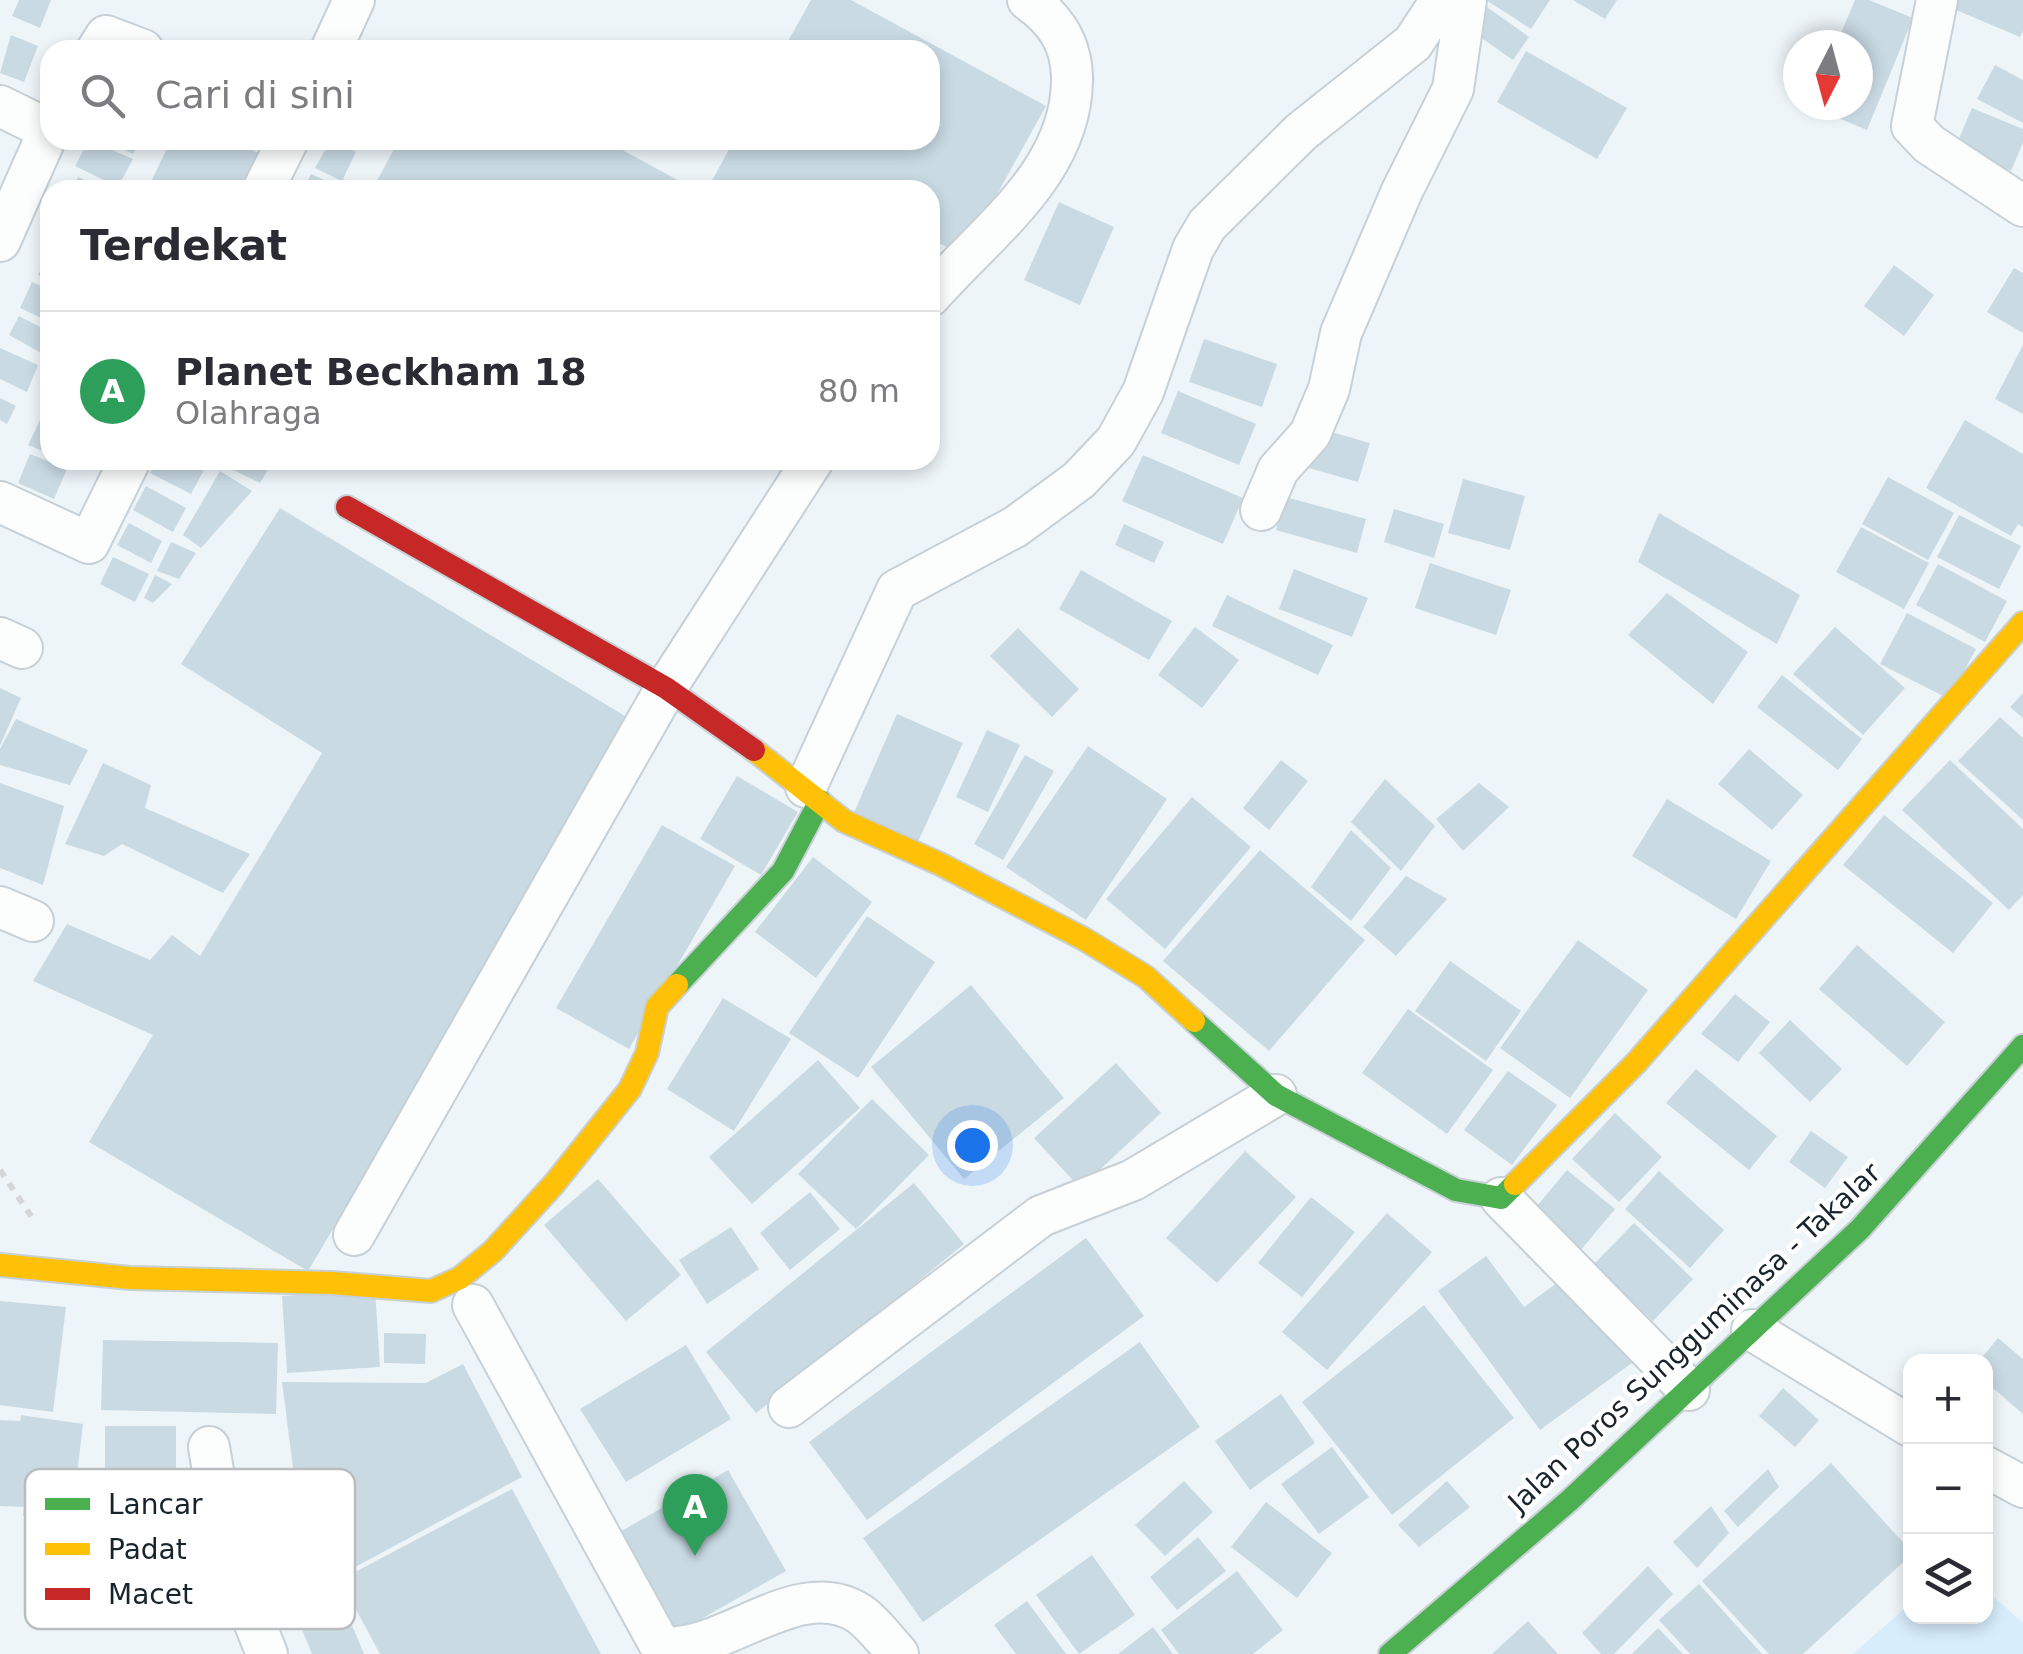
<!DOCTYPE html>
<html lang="id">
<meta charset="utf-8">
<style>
body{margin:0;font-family:"DejaVu Sans",sans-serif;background:#f2f2f3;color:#2b2b33}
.controls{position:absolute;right:30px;bottom:30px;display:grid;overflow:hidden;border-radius:20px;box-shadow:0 5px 15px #0003}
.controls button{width:90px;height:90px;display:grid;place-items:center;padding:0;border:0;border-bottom:2px solid #e1e1e2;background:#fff;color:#2b2b33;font:50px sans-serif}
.compass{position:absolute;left:1783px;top:30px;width:90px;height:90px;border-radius:50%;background:#fff;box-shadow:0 5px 15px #0003;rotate:186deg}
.you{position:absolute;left:972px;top:1145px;width:35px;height:35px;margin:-25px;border:8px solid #fff;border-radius:50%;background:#1a73e8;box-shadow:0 0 0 15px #1a73e833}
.badge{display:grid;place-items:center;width:65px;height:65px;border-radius:50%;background:#636d73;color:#fff;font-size:32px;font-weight:700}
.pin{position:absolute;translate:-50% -82px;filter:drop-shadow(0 2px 5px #0008)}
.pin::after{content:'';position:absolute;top:52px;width:35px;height:30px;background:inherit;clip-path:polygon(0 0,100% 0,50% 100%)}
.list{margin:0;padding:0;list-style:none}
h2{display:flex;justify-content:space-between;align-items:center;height:130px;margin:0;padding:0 40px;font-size:42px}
h2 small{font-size:32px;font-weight:400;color:#7c7c81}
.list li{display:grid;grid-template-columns:65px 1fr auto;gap:30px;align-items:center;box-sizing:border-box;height:160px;padding:0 40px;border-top:2px solid #e1e1e2}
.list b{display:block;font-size:38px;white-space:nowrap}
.list p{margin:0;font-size:32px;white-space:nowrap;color:#7c7c81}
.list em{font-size:32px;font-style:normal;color:#7c7c81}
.icon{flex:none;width:55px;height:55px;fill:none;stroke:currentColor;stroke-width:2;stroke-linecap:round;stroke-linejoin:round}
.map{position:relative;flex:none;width:2023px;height:1654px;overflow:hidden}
.search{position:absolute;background:#fff;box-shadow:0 5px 15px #0003;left:40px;top:40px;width:900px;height:110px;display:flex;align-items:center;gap:25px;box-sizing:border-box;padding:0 35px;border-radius:30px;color:#7c7c81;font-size:38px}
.panel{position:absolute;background:#fff;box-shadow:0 5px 15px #0003;left:40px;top:180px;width:900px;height:290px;border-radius:30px}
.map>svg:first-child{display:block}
.green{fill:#d7edfb}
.building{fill:#c9dae3}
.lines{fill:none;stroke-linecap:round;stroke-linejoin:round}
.street-casing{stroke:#c6d0d5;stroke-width:44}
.fast-casing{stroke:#c6d0d5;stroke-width:26}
.slow-casing{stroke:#c6d0d5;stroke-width:26}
.jam-casing{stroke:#c6d0d5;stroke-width:26}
.path{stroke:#d4d6d8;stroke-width:6;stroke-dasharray:8 8;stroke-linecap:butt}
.street{stroke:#fcfefe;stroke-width:40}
.fast{stroke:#4caf50;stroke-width:22}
.slow{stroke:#ffc107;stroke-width:22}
.jam{stroke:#c62828;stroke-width:22}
.labels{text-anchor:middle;stroke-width:9;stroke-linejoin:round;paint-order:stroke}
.street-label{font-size:28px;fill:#18242b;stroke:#fff}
.key{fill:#fff;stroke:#babdbf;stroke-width:2.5}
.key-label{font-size:28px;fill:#18242b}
</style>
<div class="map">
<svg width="2023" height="1654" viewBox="0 0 2023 1654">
<rect width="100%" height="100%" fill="#eef5f9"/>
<path class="green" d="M 1986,1590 L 2023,1623 L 2023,1654 L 1853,1654 L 1910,1604 L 1910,1616 L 1986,1616 Z"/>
<path class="building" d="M 19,0 L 51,0 L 40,28 L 12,16 Z
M 811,0 L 851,0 L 1046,106 L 963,256 L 930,238 L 930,190 L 707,190 L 734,140 L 930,140 L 930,50 L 783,50 Z
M 1486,0 L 1550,0 L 1531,29 Z
M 1573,0 L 1617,0 L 1605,19 Z
M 1855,0 L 1869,0 L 1913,18 L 1867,130 L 1807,105 L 1858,105 L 1858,45 L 1836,45 Z
M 1951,0 L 2023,0 L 2023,31 L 2020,37 L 1949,7 Z
M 1487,7 L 1529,37 L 1513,60 L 1470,30 Z
M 11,35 L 38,46 L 24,82 L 0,73 Z
M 1526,51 L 1627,108 L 1597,159 L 1497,102 Z
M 1995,65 L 2023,80 L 2023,123 L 1977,99 Z
M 1972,108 L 2023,129 L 2023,143 L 2011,171 L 1955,148 Z
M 89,140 L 133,159 L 118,187 L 75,166 Z
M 104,140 L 141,140 L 133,154 Z
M 171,140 L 232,140 L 262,155 L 241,190 L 147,190 Z
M 331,140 L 356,152 L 342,181 L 315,168 Z
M 399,140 L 604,140 L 696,190 L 372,190 Z
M 311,174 L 345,190 L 304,190 Z
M 78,177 L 108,190 L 72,190 Z
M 1059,202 L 1114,227 L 1080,305 L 1024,280 Z
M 50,250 L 50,281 L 38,275 Z
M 1894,265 L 1934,295 L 1904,336 L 1864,306 Z
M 2014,268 L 2023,273 L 2023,333 L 1987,312 Z
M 32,282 L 50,290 L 50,322 L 20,308 Z
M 19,316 L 50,332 L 43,354 L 9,335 Z
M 1204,339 L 1277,364 L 1262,407 L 1189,382 Z
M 2023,345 L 2023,414 L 1995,399 Z
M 0,348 L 38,365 L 27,392 L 0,379 Z
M 1178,391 L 1256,424 L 1239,465 L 1161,433 Z
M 0,398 L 16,406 L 7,424 L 0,420 Z
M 41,418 L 50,422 L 50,454 L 28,445 Z
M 1965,420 L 2023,454 L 2023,527 L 2018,524 L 2011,536 L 1926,488 Z
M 1317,428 L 1370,443 L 1358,482 L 1305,467 Z
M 30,454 L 67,469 L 54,499 L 18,483 Z
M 1143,455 L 1243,498 L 1223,544 L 1122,501 Z
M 158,460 L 185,460 L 204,470 L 191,494 L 150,473 Z
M 231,460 L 274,460 L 260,483 L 227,467 Z
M 220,471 L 252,491 L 201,548 L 183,535 Z
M 1888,477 L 1954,513 L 1928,560 L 1862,524 Z
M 1463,479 L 1525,496 L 1510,550 L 1448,533 Z
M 146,486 L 186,508 L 173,532 L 133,510 Z
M 1286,497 L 1366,519 L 1357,553 L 1276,530 Z
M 280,508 L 635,722 L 308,1271 L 89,1142 L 153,1035 L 33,981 L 67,924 L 150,960 L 172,935 L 200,956 L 322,753 L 181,664 Z
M 1394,509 L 1444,524 L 1434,558 L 1384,542 Z
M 1659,513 L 1800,595 L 1777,644 L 1638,562 Z
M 1959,515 L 2021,546 L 1999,589 L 1937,557 Z
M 129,523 L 162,541 L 151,563 L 117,545 Z
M 1124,524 L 1164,542 L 1154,563 L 1115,545 Z
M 1861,527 L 1929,563 L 1904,609 L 1836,572 Z
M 171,542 L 196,553 L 179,579 L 157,571 Z
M 113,557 L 149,574 L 135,602 L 100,584 Z
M 1430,563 L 1511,590 L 1496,635 L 1415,608 Z
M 1938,564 L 2007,601 L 1985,642 L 1916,605 Z
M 1294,569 L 1368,598 L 1352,637 L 1279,609 Z
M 1081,570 L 1172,621 L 1149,660 L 1059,609 Z
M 155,575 L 172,584 L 153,603 L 144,598 Z
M 1667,593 L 1748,652 L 1713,704 L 1628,635 Z
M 1227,595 L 1333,645 L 1318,675 L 1212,626 Z
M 1907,613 L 1976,649 L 1949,699 L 1880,664 Z
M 1195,627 L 1239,660 L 1202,708 L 1158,675 Z
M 1835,627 L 1905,688 L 1863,735 L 1793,674 Z
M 1018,628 L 1079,689 L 1052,717 L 990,656 Z
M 1782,675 L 1862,739 L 1838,770 L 1757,707 Z
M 0,688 L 21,698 L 0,746 Z
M 2023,693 L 2023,718 L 2010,707 Z
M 897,714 L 963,743 L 917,844 L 853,815 Z
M 2000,717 L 2023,738 L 2023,820 L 1958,761 Z
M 16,719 L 88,750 L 70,785 L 0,765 L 0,749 Z
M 987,730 L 1020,745 L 988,812 L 956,797 Z
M 1088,746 L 1167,799 L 1086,920 L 1006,867 Z
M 1749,749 L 1803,795 L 1772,830 L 1718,784 Z
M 1025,755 L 1054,771 L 1003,860 L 974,844 Z
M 1281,760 L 1308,781 L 1269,830 L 1243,808 Z
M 1950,760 L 2023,829 L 2023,895 L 2009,910 L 1902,810 Z
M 103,763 L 151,785 L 145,808 L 250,854 L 223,893 L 122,844 L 104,856 L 65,844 Z
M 737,776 L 798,812 L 761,875 L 700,839 Z
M 1385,779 L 1435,826 L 1401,871 L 1351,822 Z
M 0,783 L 64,806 L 43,885 L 0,868 Z
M 1479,783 L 1509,807 L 1463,851 L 1436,819 Z
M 1192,797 L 1251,847 L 1165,949 L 1106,899 Z
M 1667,799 L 1771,861 L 1736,919 L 1632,856 Z
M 1884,815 L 1993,903 L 1953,953 L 1843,865 Z
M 662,825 L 735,866 L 629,1049 L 556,1008 Z
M 1351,830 L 1391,868 L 1351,921 L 1311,887 Z
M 1260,850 L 1365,940 L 1269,1051 L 1163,961 Z
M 813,857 L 872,902 L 816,978 L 755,932 Z
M 1406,876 L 1447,899 L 1396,956 L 1363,927 Z
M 867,916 L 935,962 L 858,1078 L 789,1033 Z
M 1578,940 L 1648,990 L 1570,1098 L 1500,1048 Z
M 1857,945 L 1945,1022 L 1907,1066 L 1819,989 Z
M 1450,961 L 1521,1011 L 1486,1061 L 1415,1011 Z
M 971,985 L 1064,1098 L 964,1179 L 871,1067 Z
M 1735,994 L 1770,1022 L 1738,1062 L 1701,1034 Z
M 723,998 L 791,1039 L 734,1131 L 667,1089 Z
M 1408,1009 L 1493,1070 L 1447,1134 L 1362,1073 Z
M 1790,1020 L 1842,1069 L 1810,1102 L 1759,1053 Z
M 818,1060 L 860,1108 L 752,1204 L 709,1157 Z
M 1116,1063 L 1161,1113 L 1080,1188 L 1034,1138 Z
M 1696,1069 L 1777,1136 L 1749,1170 L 1666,1103 Z
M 1508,1071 L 1557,1105 L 1512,1165 L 1464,1130 Z
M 872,1099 L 929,1155 L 856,1229 L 798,1174 Z
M 1615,1113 L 1662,1157 L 1619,1202 L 1572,1159 Z
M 1811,1131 L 1848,1157 L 1825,1188 L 1789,1162 Z
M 1245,1151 L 1296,1197 L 1217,1283 L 1166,1238 Z
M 1567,1170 L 1615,1209 L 1580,1251 L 1532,1212 Z
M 1659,1171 L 1724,1230 L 1690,1268 L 1625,1209 Z
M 598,1179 L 681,1275 L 626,1321 L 544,1225 Z
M 914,1183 L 964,1244 L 756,1413 L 706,1352 Z
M 810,1192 L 840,1229 L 790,1270 L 760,1233 Z
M 1311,1197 L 1355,1232 L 1302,1297 L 1258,1263 Z
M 1387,1213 L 1432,1252 L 1327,1370 L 1282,1332 Z
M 1634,1223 L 1693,1279 L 1653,1321 L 1594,1264 Z
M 731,1227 L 759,1269 L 707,1304 L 679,1260 Z
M 1086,1238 L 1144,1316 L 867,1520 L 809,1442 Z
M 1486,1256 L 1524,1307 L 1568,1275 L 1632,1363 L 1540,1430 L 1438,1291 Z
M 375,1290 L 380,1367 L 287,1373 L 282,1296 Z
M 0,1301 L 66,1307 L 53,1412 L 0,1405 Z
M 1424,1305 L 1514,1418 L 1392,1515 L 1302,1402 Z
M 384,1333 L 426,1334 L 425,1364 L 384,1363 Z
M 1998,1338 L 2023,1359 L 2023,1414 L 1986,1382 L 1986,1362 L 1978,1362 Z
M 103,1340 L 278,1343 L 276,1414 L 101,1410 Z
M 1140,1342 L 1200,1427 L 923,1622 L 863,1538 Z
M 686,1345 L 731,1419 L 626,1482 L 580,1409 Z
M 463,1364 L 522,1477 L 309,1592 L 282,1382 L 426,1383 Z
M 1783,1388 L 1819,1420 L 1795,1447 L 1759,1416 Z
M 1281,1394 L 1315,1443 L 1250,1490 L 1215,1441 Z
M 21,1415 L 83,1424 L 77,1474 L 59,1472 L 56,1518 L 23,1516 L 24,1507 L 0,1506 L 0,1420 L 20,1421 Z
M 105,1426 L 176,1426 L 176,1470 L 105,1470 Z
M 1332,1447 L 1369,1497 L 1319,1534 L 1281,1484 Z
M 1831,1463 L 1910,1550 L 1910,1556 L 1803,1654 L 1769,1654 L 1702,1581 Z
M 1768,1469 L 1779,1487 L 1738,1527 L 1724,1511 Z
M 728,1470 L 786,1571 L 662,1641 L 604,1541 Z
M 1184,1481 L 1213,1512 L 1165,1556 L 1135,1525 Z
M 1447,1481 L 1470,1507 L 1419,1547 L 1398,1525 Z
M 512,1489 L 601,1654 L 380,1654 L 340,1580 Z
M 1266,1502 L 1332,1553 L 1297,1598 L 1231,1547 Z
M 1711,1506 L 1729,1533 L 1697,1568 L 1673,1542 Z
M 1198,1537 L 1226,1571 L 1177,1610 L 1150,1577 Z
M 1092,1555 L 1135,1615 L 1079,1654 L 1036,1595 Z
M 1648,1566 L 1673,1594 L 1614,1654 L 1601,1654 L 1582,1633 Z
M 1237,1571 L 1283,1630 L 1253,1654 L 1179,1654 L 1161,1630 Z
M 1699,1584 L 1762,1654 L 1690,1654 L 1659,1620 Z
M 1027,1601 L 1066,1654 L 1016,1654 L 994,1625 Z
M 343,1604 L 364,1654 L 312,1654 L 299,1622 Z
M 1528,1621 L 1558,1654 L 1492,1654 Z
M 1153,1627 L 1173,1654 L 1118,1654 Z
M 1658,1628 L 1683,1654 L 1632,1654 Z"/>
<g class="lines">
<g class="street-casing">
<path id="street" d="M 1937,0 L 1912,126 L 1929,144 L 2023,206
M 97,50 L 106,36 L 143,50
M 331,50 L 354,0
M 0,106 L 49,130
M 263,190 L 288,140
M 0,241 L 50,128
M 930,296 C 987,231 1074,171 1072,76 C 1071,42 1055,19 1028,0
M 0,502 L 89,543 L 130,460
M 1261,510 L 1278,470 L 1310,434 L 1329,389 L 1341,333 L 1402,191 L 1453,89 L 1466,0
M 0,638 L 22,648
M 806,787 L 897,590 L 1015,527 L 1079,480 L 1116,441 L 1143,392 L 1193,249 L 1207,225 L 1301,132 L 1413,43 L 1441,0
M 0,907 L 33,921
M 1501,1198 L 1689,1390
M 354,1235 L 666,688 L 813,460
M 473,1305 L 661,1647 C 725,1654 799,1573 860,1614 C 875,1625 886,1641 898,1654
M 1752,1330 L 1910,1426
M 789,1407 L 1041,1216 L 1133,1180 L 1276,1095
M 209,1447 L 227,1554 L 267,1654
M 1986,1467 L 2023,1487"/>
</g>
<g class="fast-casing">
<path id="fast" d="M 677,985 L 783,871 L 820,801
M 1194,1021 L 1276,1095 L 1456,1190 L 1501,1198 L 1515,1184
M 1390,1654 L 1570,1500 L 1860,1229 L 2023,1046"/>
</g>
<g class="slow-casing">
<path id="slow" d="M 754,750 L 844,821 L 940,864 L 1084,939 L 1146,977 L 1194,1021
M 1515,1184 L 1636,1063 L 2023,623
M 0,1265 L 130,1278 L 332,1283 L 431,1291 L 460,1278 L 493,1251 L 554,1184 L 630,1089 L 647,1053 L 657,1007 L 677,985"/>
</g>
<g class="jam-casing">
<path id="jam" d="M 347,507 L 666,688 L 754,750"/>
</g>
<path class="path" d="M 0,1170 L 33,1219"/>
<use href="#street" class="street"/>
<use href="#fast" class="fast"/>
<use href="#slow" class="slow"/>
<use href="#jam" class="jam"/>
</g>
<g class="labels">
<g class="street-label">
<text transform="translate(1694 1337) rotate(-43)" y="10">Jalan Poros Sungguminasa - Takalar</text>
</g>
</g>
<rect x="25" y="1469" width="330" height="160" rx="15" class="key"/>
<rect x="45" y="1498" width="45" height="12" fill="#4caf50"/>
<rect x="45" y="1543" width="45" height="12" fill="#ffc107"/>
<rect x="45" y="1588" width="45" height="12" fill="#c62828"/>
<g class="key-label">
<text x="108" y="1514">Lancar</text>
<text x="108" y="1559">Padat</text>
<text x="108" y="1604">Macet</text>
</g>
</svg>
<div class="controls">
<button>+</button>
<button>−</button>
<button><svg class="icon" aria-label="layers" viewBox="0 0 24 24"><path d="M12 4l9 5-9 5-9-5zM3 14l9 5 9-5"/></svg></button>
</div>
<svg class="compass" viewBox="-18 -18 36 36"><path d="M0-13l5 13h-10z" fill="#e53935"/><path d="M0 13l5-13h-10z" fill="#7c7c81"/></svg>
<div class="you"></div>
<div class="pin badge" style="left:695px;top:1556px;background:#2e9e5b">A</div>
<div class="search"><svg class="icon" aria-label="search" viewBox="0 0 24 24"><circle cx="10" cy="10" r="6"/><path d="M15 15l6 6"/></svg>Cari di sini</div>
<section class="panel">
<h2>Terdekat<small></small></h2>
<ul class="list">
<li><span class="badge" style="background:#2e9e5b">A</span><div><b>Planet Beckham 18</b><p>Olahraga</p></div><em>80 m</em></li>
</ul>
</section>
</div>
